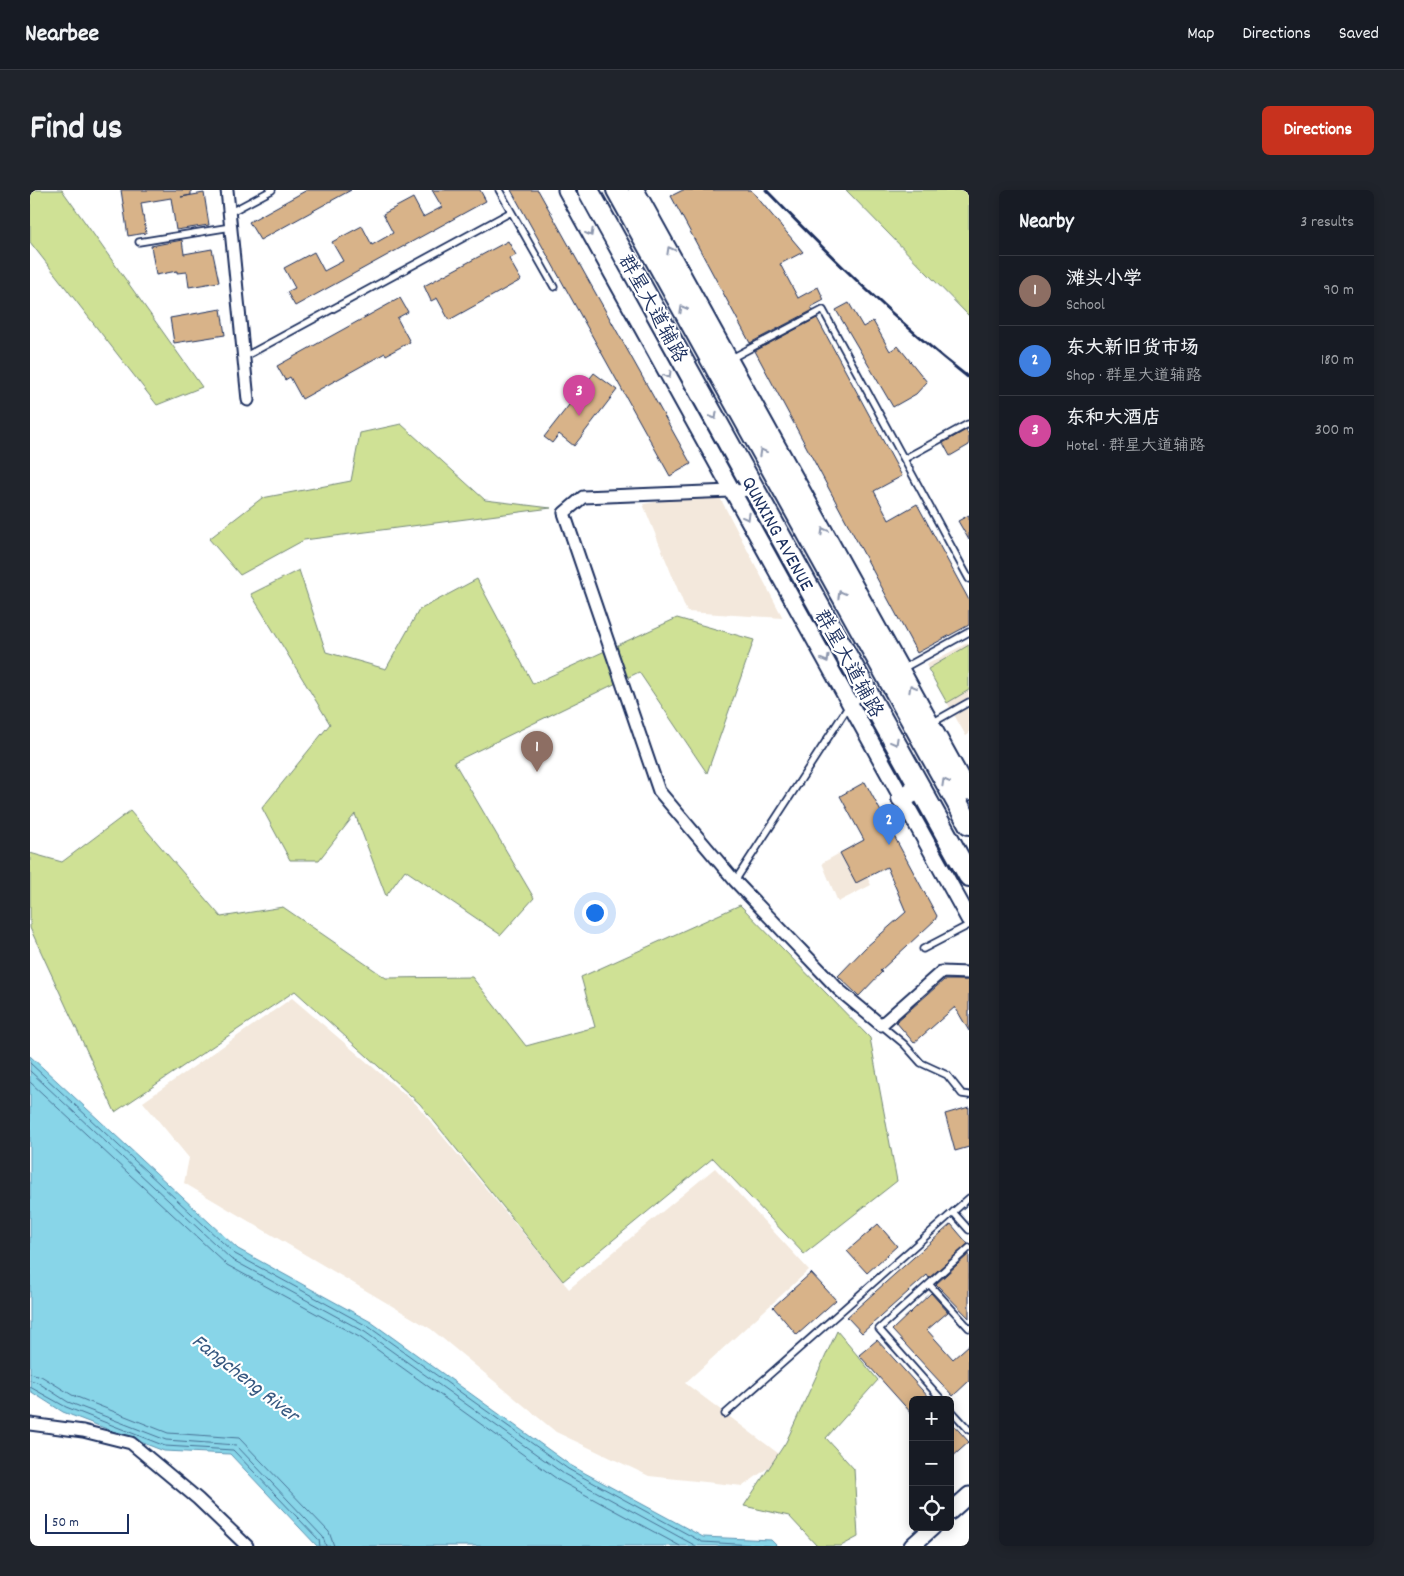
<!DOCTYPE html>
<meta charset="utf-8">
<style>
body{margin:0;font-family:Dekko,"LXGW WenKai TC",sans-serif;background:#20242c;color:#f1f3f6}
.controls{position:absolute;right:15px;bottom:15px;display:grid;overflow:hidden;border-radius:8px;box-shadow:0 2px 12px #0003}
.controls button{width:45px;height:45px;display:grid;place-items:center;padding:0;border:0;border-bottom:1px solid #363941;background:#171b24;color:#f1f3f6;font:25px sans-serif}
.scale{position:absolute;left:15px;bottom:12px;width:84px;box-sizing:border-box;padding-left:5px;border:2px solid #1b2f5e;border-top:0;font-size:14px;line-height:18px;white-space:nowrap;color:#1b2f5e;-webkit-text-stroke:4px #fff;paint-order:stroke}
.you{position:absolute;left:564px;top:722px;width:18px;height:18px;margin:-12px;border:4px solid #fff;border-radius:50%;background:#1a73e8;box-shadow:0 0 0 8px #1a73e833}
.badge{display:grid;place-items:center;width:32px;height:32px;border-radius:50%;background:#c8321e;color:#fff;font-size:16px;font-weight:700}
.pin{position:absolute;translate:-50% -41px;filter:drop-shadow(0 1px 2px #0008)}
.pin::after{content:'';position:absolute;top:26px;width:18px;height:15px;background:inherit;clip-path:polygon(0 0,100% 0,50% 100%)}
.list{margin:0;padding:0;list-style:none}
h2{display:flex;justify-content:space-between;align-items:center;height:65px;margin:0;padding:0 20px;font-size:21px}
h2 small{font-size:16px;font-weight:400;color:#9ea1a6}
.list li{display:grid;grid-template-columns:32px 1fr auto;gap:15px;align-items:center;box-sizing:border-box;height:70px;padding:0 20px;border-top:1px solid #363941}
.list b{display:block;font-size:19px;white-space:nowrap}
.list p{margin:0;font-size:16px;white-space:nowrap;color:#9ea1a6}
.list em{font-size:16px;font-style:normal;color:#9ea1a6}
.icon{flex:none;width:28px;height:28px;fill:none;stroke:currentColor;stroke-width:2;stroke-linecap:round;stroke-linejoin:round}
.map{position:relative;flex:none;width:939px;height:1356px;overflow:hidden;border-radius:8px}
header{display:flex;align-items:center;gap:30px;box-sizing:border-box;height:70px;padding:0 25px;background:#171b24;border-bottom:1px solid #363941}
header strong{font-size:24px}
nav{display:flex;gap:28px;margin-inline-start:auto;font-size:18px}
.intro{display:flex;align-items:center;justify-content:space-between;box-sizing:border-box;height:120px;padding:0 30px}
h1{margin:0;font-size:35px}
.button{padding:12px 22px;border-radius:8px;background:#c8321e;color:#fff;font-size:18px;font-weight:700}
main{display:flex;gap:30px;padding:0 30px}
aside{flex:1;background:#171b24;border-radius:8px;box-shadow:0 2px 12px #0003}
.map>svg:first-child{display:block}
.built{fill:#f3e8dc}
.green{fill:#cfe195;stroke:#75887a}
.water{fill:#88d5e8;stroke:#5c93b1}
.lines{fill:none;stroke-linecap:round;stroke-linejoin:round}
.shore{stroke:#477195;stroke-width:1}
.building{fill:#d8b389;stroke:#1b2f5e}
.service-casing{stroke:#1b2f5e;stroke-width:9}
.minor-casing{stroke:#1b2f5e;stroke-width:15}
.tertiary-casing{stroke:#1b2f5e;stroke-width:19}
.trunk-casing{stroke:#1b2f5e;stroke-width:24}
.service{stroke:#fff;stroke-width:5.5}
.minor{stroke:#fff;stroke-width:11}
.tertiary{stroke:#fff;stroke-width:15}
.trunk{stroke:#fff;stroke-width:20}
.rail{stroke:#1b2f5e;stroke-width:3}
.oneway{stroke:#8d97ae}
.labels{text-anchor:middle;stroke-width:4.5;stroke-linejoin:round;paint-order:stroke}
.street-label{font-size:20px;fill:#1b2f5e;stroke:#fff}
.water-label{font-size:21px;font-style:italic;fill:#365880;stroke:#fff}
</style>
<header>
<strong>Nearbee</strong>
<nav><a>Map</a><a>Directions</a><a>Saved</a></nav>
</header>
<div class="intro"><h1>Find us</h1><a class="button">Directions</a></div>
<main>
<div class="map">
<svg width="939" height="1356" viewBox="0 0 939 1356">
<rect width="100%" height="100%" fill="#fff"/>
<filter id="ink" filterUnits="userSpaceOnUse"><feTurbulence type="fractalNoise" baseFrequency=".02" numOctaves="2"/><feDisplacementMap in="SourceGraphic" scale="10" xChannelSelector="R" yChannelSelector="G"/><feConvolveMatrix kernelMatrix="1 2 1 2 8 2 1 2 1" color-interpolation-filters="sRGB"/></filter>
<g filter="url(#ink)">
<path class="built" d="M 687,302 L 753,428 L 657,422 L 613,314 Z
M 939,452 L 939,544 L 936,546 L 896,475 Z
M 859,636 L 837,687 L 841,695 L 808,712 L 792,673 Z
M 262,808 L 386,914 L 539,1099 L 685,978 L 779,1080 L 655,1193 L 753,1267 L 713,1296 L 619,1286 L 526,1242 L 401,1139 L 154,993 L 159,968 L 113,912 Z"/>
<path class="green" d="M 6,0 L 32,0 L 172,197 L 127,215 L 0,52 L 0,4 Z
M 816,0 L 939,0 L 939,126 Z
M 371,234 L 455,310 L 521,318 L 274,350 L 210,385 L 179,349 L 232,308 L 321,291 L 330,243 Z
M 269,380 L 296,462 L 356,479 L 389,420 L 447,389 L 503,494 L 647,428 L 724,450 L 677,583 L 609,482 L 424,572 L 504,708 L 471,745 L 375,680 L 356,706 L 325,624 L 289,670 L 260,670 L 232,618 L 300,534 L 221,404 Z
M 939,455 L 939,500 L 917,513 L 898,479 Z
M 100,621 L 191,727 L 253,717 L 356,788 L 442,787 L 496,856 L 565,837 L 551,787 L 710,715 L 840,848 L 867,991 L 774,1064 L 683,968 L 533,1091 L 390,914 L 265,801 L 85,922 L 0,738 L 0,663 L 32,672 Z
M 807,1141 L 848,1190 L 796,1248 L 824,1279 L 828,1347 L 811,1356 L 787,1356 L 759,1326 L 714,1316 L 756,1252 Z"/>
<path class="water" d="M 0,866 L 208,1059 L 341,1132 L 540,1275 L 673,1347 L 741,1350 L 747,1356 L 287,1356 L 200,1264 L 134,1261 L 33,1222 L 0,1201 Z"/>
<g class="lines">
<path class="shore" d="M 0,873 L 205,1064 L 339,1137 L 538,1279 L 672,1352 L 740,1356
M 0,881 L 201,1069 L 335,1142 L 534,1284 L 666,1356
M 0,892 L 197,1075 L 331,1148 L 530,1291 L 650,1356
M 0,1183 L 11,1186 L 42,1205 L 138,1243 L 209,1248 L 299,1342 L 304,1356
M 0,1190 L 7,1192 L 38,1212 L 136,1250 L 206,1255 L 293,1347 L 296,1356
M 0,1197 L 36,1217 L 135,1256 L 203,1260 L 289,1350 L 290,1356"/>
</g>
<path class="building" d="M 91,0 L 161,0 L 161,5 L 151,7 L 174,3 L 179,35 L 146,40 L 141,8 L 111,13 L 116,43 L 98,46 Z
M 277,0 L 321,0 L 230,50 L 219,32 Z
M 402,0 L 450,0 L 456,11 L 265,116 L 257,102 L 265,98 L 254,78 L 284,62 L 294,81 L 313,71 L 302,52 L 332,36 L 342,55 L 363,43 L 353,24 L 383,8 L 393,27 L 412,17 Z
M 481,0 L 508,0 L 661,274 L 640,286 Z
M 653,0 L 721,0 L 773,62 L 750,74 L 768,108 L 788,97 L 794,110 L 781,117 L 783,120 L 720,153 L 641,6 Z
M 152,50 L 154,64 L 182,59 L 189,92 L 159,97 L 157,82 L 147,83 L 147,81 L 126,85 L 121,56 Z
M 478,51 L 486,65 L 479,69 L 491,90 L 419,130 L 407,108 L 401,111 L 394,96 Z
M 370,108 L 378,122 L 367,128 L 380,152 L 356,165 L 355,163 L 272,209 L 260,187 L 255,190 L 247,176 Z
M 819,113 L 833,137 L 843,131 L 860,161 L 868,156 L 897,192 L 886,204 L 863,217 L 806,120 Z
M 191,119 L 195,145 L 144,153 L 140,128 Z
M 787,128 L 872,286 L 844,301 L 855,322 L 859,330 L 887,314 L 939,410 L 939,435 L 887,463 L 725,161 Z
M 564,183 L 587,200 L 544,256 L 529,244 L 522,253 L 514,247 Z
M 936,240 L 939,246 L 939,255 L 920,266 L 913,253 Z
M 939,325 L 939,350 L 928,331 Z
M 835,592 L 907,726 L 905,730 L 850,781 L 852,782 L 829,806 L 808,786 L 835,758 L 876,722 L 857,677 L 826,693 L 810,663 L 834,650 L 810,606 Z
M 914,790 L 939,790 L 939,841 L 925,817 L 884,853 L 866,832 Z
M 939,917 L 939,957 L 925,961 L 915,924 Z
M 848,1034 L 867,1056 L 837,1083 L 817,1061 Z
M 921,1034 L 938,1054 L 899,1088 L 897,1085 L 832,1143 L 817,1127 Z
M 939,1064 L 939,1128 L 906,1094 Z
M 781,1083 L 806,1110 L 767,1145 L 743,1117 Z
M 901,1103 L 918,1122 L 897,1140 L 923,1169 L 939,1155 L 939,1191 L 923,1206 L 862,1140 Z
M 847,1150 L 901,1210 L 883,1210 L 883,1225 L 829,1165 Z
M 920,1231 L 939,1252 L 920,1269 Z"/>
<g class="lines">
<g class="service-casing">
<path id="service" d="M 469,0 L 524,97
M 199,23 L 242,0
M 109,52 L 201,37
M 214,167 L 481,22
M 700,169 L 793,120 L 939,389
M 874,269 L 938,234 L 939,235
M 872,479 L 939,442
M 902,533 L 939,512
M 705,691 L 820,514 L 834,506
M 893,759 L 939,735
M 851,835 L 874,854 L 891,873 L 917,885 L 932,904 L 939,905
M 923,1022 L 939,1040
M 899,1094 L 939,1138
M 912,1210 L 849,1139 L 939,1058
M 920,1219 L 939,1240
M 695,1224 L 939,1008"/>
</g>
<g class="minor-casing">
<path id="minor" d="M 197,0 L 218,210
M 725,300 L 553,307 L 534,323 L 629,601 L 705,691 L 809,800 L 851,835 L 911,782 L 939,783
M 0,1234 L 53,1241 L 101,1253 L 168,1309 L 217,1356"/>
</g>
<g class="tertiary-casing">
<path id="tertiary" d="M 536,0 L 939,729
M 606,0 L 939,602
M 920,1322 L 939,1305
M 882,1356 L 903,1337"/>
</g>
<g class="trunk-casing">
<path id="trunk" d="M 558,0 L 939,686
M 587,0 L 939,634
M 872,608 L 890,598"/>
</g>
<use href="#service" class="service"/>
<use href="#minor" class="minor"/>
<use href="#tertiary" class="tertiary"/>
<use href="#trunk" class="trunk"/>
<path class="rail" d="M 736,0 C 801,67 866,131 939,188"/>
</g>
<defs><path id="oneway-chevron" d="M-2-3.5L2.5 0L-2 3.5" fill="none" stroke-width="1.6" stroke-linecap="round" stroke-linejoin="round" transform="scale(1.25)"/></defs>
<g class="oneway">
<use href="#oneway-chevron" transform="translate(560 43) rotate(61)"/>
<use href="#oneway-chevron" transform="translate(640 60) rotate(-119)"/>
<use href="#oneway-chevron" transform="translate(653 119) rotate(-119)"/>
<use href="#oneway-chevron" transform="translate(638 185) rotate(61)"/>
<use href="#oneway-chevron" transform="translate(684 226) rotate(61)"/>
<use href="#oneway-chevron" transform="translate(732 262) rotate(-119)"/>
<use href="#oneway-chevron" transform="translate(717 327) rotate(61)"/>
<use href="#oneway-chevron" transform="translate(794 341) rotate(-119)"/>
<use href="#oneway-chevron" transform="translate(811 404) rotate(-119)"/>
<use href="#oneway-chevron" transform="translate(796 469) rotate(61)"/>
<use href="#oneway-chevron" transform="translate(882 498) rotate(-119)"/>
<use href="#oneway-chevron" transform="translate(865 552) rotate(61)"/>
<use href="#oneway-chevron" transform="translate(915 592) rotate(-119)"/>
</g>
</g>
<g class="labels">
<g class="street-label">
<text transform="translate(624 118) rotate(61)" y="7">群星大道辅路</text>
<text transform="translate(749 343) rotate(61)" y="7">QUNXING AVENUE</text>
<text transform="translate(820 473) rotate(61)" y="7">群星大道辅路</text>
</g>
<g class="water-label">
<text transform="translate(216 1187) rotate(38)" y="7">Fangcheng River</text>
</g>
</g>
</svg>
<div class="controls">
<button>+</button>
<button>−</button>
<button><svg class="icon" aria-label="locate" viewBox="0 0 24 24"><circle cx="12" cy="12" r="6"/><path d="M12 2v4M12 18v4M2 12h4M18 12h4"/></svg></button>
</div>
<div class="scale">50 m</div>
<div class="you"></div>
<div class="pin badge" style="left:507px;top:582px;background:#8d6e63">1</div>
<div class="pin badge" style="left:859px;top:655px;background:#3f7fe0">2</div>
<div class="pin badge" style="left:549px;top:226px;background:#d1479c">3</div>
</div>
<aside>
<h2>Nearby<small>3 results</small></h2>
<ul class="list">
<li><span class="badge" style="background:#8d6e63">1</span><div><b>滩头小学</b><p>School</p></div><em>90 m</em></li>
<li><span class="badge" style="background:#3f7fe0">2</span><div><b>东大新旧货市场</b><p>Shop · 群星大道辅路</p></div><em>180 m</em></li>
<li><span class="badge" style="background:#d1479c">3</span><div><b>东和大酒店</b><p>Hotel · 群星大道辅路</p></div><em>300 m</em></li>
</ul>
</aside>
</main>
